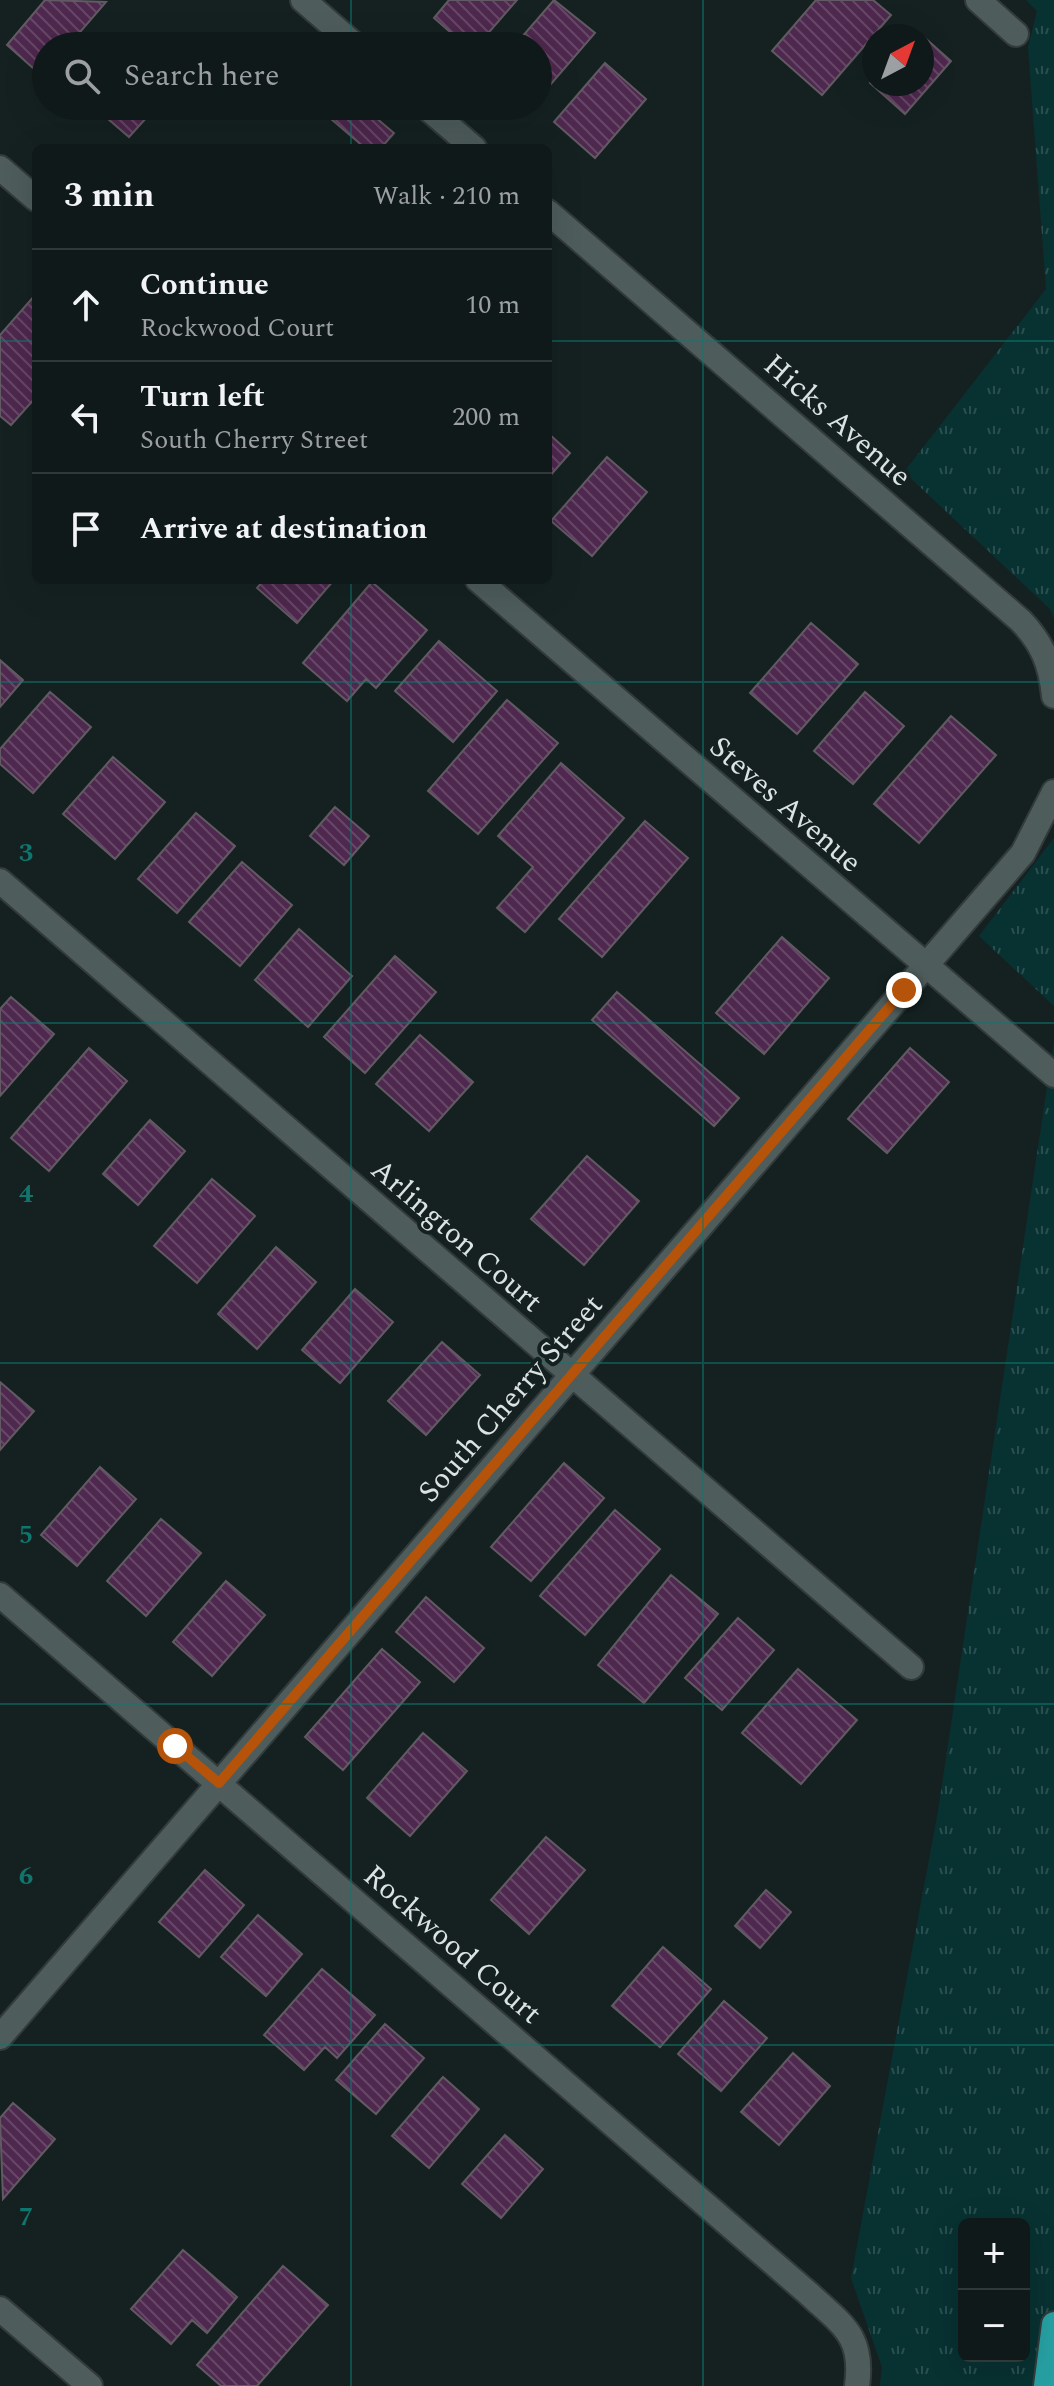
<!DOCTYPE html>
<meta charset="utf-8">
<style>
body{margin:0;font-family:Spectral,serif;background:#192222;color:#f1f3f6}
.controls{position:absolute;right:24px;bottom:24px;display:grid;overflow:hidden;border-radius:12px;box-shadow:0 8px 32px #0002}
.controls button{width:72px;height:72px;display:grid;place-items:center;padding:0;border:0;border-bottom:2px solid #303838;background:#101919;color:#f1f3f6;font:40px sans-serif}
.compass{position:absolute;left:862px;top:24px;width:72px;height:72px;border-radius:50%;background:#101919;box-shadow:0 8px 32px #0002;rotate:41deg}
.stop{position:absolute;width:24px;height:24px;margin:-18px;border:6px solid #b45309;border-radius:50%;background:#fff}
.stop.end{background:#b45309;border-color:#fff;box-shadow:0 2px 8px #0008}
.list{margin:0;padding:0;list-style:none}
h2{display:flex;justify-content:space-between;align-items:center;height:104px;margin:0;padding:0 32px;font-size:34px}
h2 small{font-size:26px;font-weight:400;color:#9ca0a2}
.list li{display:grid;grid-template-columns:52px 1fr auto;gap:24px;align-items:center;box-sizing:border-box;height:112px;padding:0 32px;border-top:2px solid #303838}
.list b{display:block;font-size:30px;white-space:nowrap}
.list p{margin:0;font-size:26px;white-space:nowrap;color:#9ca0a2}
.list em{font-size:26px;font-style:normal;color:#9ca0a2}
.icon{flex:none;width:44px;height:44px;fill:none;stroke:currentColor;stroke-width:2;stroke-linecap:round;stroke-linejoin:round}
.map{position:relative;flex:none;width:1054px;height:2386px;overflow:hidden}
.search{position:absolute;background:#101919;box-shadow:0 8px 32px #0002;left:32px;top:32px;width:520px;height:88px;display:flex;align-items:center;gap:20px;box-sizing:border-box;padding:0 28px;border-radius:44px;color:#9ca0a2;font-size:30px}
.panel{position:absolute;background:#101919;box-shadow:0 8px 32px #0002;left:32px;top:144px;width:520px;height:440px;border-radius:12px}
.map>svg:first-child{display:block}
.grass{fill:url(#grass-tufts);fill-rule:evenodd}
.building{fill:url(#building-back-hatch);stroke:#625a62;stroke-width:2}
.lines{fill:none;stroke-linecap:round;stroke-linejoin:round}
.street-casing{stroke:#323a3b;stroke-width:28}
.secondary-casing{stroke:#323a3b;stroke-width:28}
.highway-casing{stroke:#323a3b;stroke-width:28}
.street{stroke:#4e5c5c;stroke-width:24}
.secondary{stroke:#4e5c5c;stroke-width:24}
.highway{stroke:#279fa2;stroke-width:24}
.route{stroke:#b45309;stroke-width:10}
.grid{fill:none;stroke:#0f766e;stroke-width:2;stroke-opacity:0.55}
.labels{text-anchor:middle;stroke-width:8;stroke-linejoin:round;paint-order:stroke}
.street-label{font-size:30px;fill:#dbe3e3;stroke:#152121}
.grid-label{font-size:26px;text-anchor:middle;font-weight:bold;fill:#0f766e;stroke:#152121;stroke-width:8;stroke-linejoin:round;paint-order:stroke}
</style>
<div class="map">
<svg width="1054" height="2386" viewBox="0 0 1054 2386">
<defs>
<pattern id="grass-tufts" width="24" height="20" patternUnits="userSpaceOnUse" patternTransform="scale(2)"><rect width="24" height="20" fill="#083132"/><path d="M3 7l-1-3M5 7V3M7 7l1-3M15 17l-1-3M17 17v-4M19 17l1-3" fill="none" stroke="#2b4f50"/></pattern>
<pattern id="building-back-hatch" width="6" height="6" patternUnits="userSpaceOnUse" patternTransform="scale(2)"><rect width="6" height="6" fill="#4e284e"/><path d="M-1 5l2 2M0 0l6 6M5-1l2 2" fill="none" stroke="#674767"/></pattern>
</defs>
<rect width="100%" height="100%" fill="#152121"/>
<path class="grass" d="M 1026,0 L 1054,0 L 1054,619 L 1050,609 L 904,472 L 1046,289 L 1028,47 L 1037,11 Z
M 1054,838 L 1054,1006 L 979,936 Z
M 1054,1041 L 1054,2386 L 880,2386 L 882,2367 L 851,2278 L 938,1811 ZM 964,2224 L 1024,2224 L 1024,2356 L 964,2356 Z"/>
<path class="building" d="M 45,0 L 106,2 L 68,46 L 46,46 L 46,71 L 42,76 L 7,45 Z
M 449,0 L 517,0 L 477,46 L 466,46 L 434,18 Z
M 554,0 L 595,33 L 538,99 L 538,46 L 514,46 Z
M 816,0 L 873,0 L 891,15 L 822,95 L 772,51 Z
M 916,30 L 951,61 L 905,114 L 870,83 L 874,78 L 874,84 L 922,84 L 922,36 L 910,36 Z
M 605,63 L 646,99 L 595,158 L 554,122 Z
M 93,106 L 157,106 L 129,137 Z
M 342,106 L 362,106 L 394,133 L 381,148 L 365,148 L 331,119 Z
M 36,294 L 36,397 L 11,425 L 0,416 L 0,335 Z
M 548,433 L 570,453 L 548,478 Z
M 607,457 L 647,492 L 592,556 L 551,521 Z
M 264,580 L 334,580 L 297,623 L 257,588 Z
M 372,582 L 427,630 L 376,688 L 366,679 L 347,701 L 303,663 Z
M 811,623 L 858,664 L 797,734 L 750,693 Z
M 439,641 L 497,691 L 453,742 L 395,691 Z
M 0,660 L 23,680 L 0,707 Z
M 50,692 L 91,727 L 33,793 L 0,764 L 0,749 Z
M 865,692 L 904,726 L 853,784 L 814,751 Z
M 507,700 L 558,743 L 478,834 L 428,791 Z
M 951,716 L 996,755 L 919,843 L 874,804 Z
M 113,757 L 165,802 L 115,859 L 63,814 Z
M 561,763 L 624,818 L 525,932 L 497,908 L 533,867 L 498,836 Z
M 335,807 L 369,836 L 344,865 L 310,836 Z
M 196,813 L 235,846 L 177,913 L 138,879 Z
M 645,821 L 688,858 L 602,957 L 559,919 Z
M 242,862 L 292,905 L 240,966 L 189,922 Z
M 299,929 L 352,976 L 308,1027 L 255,980 Z
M 782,937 L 829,978 L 764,1054 L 716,1013 Z
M 395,956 L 436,992 L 365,1073 L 324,1037 Z
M 617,992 L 739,1098 L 714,1126 L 592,1020 Z
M 11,997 L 54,1034 L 0,1096 L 0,1009 Z
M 420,1035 L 473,1082 L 429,1131 L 376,1084 Z
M 89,1048 L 127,1081 L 49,1171 L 11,1138 Z
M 910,1048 L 949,1082 L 887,1153 L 848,1119 Z
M 150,1120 L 185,1151 L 138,1205 L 103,1174 Z
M 587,1156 L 639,1201 L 584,1265 L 531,1219 Z
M 212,1179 L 255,1216 L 197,1283 L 154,1246 Z
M 276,1247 L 316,1282 L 257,1349 L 218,1314 Z
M 355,1289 L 393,1322 L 340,1383 L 302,1350 Z
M 442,1342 L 480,1375 L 426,1435 L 388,1401 Z
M 0,1382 L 34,1411 L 0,1450 Z
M 564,1463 L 604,1498 L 531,1581 L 491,1547 Z
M 100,1467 L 136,1499 L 77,1566 L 41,1535 Z
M 615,1510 L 660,1549 L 585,1635 L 540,1596 Z
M 161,1519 L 201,1553 L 146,1616 L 107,1581 Z
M 671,1575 L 718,1614 L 644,1703 L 598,1665 Z
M 226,1581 L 265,1615 L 212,1676 L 173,1642 Z
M 426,1597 L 484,1648 L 454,1682 L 396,1632 Z
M 738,1618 L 774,1650 L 722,1710 L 685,1678 Z
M 382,1649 L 420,1682 L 343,1770 L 305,1737 Z
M 798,1669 L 857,1720 L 801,1784 L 742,1733 Z
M 423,1733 L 467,1771 L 410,1836 L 367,1798 Z
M 546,1837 L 585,1870 L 529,1934 L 491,1900 Z
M 205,1870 L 244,1905 L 199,1957 L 159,1922 Z
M 766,1890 L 791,1912 L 760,1948 L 735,1926 Z
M 258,1915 L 302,1954 L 266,1996 L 221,1957 Z
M 663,1947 L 711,1989 L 660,2047 L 612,2006 Z
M 322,1969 L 375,2015 L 337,2058 L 325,2047 L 304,2070 L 264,2035 Z
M 724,2001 L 767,2038 L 721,2091 L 678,2054 Z
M 385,2024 L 424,2058 L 376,2114 L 336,2080 Z
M 793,2053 L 830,2086 L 779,2145 L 741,2112 Z
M 443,2077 L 479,2109 L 429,2168 L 392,2136 Z
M 13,2103 L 55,2139 L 3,2199 L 0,2118 Z
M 505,2135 L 543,2169 L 501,2218 L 462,2184 Z
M 183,2250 L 237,2297 L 207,2333 L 192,2320 L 171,2344 L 131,2309 Z
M 283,2266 L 328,2305 L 257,2386 L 221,2386 L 197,2365 Z"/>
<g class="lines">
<g class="street-casing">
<path id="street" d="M 303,0 L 356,46
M 978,0 L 1016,34
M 425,106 L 474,148
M 548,212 L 1021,621 C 1043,644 1051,665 1054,696
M 0,881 L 911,1667
M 0,1595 L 808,2293 C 842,2325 864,2335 857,2386
M 0,2037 L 1023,853 L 1054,792
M 0,2309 L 90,2386"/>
</g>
<g class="secondary-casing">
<path id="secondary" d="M 0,168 L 36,199
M 478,580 L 1054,1075"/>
</g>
<g class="highway-casing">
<path id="highway" d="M 1046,2386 L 1054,2324"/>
</g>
<use href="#street" class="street"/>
<use href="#secondary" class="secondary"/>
<use href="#highway" class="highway"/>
</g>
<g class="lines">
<path class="route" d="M 175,1746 L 219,1783 L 904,990"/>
</g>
<path class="grid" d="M 351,0 L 351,46M 703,0 L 703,2386M 351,106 L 351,148M 0,341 L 36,341M 548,341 L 1054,341M 351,580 L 351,2386M 0,682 L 1054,682M 0,1023 L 1054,1023M 0,1363 L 1054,1363M 0,1704 L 1054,1704M 0,2045 L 1054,2045"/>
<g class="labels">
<g class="street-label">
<text transform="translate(838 420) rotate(41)" y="10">Hicks Avenue</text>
<text transform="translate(786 804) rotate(41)" y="10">Steves Avenue</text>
<text transform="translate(457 1235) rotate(41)" y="10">Arlington Court</text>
<text transform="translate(510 1398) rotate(-49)" y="10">South Cherry Street</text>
<text transform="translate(453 1944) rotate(41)" y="10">Rockwood Court</text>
</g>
</g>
<g class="grid-label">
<text x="26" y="861">3</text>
<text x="26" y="1202">4</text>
<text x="26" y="1543">5</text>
<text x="26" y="1884">6</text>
<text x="26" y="2225">7</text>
</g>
</svg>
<div class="controls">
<button>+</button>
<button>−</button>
</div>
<svg class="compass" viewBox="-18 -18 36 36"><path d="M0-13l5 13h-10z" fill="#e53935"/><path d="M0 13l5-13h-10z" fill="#9ca0a2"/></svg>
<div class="stop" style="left:175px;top:1746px"></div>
<div class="stop end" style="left:904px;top:990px"></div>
<div class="search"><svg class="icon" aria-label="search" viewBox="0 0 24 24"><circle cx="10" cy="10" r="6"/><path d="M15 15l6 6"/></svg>Search here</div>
<section class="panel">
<h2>3 min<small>Walk · 210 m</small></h2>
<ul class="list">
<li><svg class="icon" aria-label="ahead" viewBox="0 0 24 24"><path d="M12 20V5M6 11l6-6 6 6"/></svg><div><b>Continue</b><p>Rockwood Court</p></div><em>10 m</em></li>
<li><svg class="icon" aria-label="left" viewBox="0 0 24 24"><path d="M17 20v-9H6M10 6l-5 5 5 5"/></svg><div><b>Turn left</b><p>South Cherry Street</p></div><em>200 m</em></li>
<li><svg class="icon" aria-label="arrive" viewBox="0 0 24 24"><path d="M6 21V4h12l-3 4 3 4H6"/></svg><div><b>Arrive at destination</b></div></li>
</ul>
</section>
</div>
